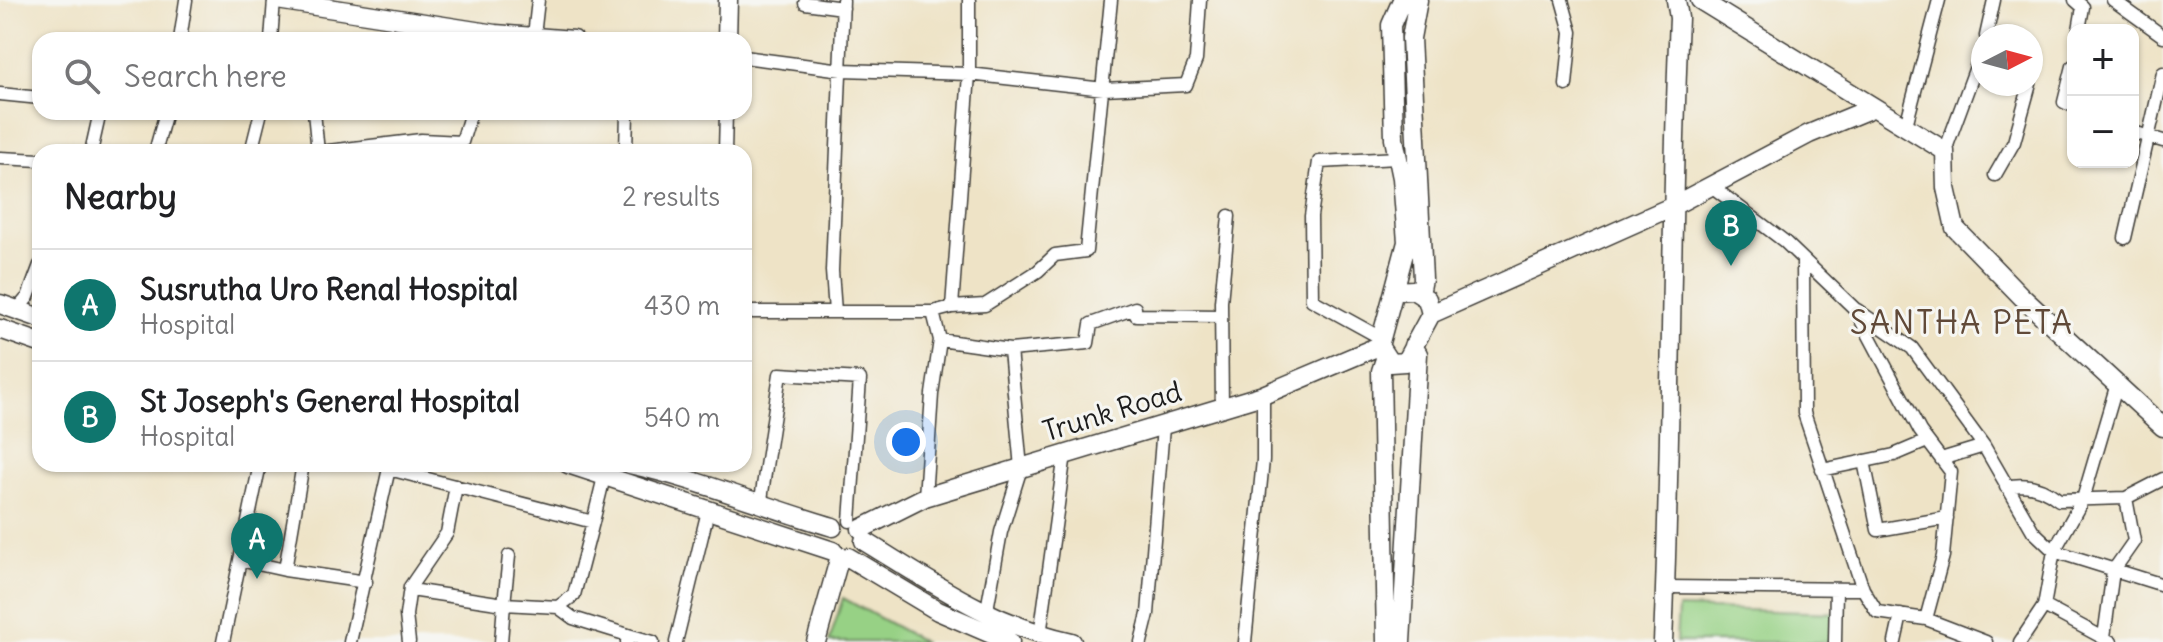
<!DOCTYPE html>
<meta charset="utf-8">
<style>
body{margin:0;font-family:Delius,sans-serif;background:#f6f6f6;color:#202124}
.controls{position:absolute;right:24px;top:24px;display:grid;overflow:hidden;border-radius:16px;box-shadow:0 2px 6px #0004}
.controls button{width:72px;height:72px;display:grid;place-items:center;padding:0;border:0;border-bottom:2px solid #e0e0e0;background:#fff;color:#202124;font:40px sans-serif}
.compass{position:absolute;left:1971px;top:24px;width:72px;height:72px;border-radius:50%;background:#fff;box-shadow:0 2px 6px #0004;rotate:84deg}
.you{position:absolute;left:906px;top:442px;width:28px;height:28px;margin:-20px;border:6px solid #fff;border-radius:50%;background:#1a73e8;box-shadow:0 0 0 12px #1a73e833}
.badge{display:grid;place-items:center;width:52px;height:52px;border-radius:50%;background:#0f766e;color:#fff;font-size:26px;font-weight:700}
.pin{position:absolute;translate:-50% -66px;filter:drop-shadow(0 2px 4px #0008)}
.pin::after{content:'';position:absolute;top:42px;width:28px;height:24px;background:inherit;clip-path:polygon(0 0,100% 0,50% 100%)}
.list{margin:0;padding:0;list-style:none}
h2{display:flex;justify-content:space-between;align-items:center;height:104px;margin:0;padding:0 32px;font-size:34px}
h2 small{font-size:26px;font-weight:400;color:#757577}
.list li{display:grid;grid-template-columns:52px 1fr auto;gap:24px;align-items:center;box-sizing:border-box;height:112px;padding:0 32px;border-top:2px solid #e0e0e0}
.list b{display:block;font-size:30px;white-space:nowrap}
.list p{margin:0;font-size:26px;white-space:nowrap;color:#757577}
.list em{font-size:26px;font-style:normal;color:#757577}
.icon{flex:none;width:44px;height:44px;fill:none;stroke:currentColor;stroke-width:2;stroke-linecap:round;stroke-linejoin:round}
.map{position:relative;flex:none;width:2163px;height:642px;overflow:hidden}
.search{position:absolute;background:#fff;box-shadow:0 2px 6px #0004;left:32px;top:32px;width:720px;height:88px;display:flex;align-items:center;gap:20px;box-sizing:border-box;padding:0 28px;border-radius:24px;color:#757577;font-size:30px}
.panel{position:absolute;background:#fff;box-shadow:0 2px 6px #0004;left:32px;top:144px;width:720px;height:328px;border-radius:24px}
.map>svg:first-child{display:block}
.green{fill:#97d185;stroke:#5a7650;stroke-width:2}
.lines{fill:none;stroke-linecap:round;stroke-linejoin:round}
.street-casing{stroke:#3c3a36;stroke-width:15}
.secondary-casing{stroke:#3c3a36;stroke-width:21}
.street{stroke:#fff;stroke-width:12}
.secondary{stroke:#fff;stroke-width:18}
.labels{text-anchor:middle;stroke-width:6;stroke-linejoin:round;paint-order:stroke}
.street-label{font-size:28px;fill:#1c1c1c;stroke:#f6f6f2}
.quarter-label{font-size:32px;letter-spacing:2px;fill:#604938;stroke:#f6f6f2}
</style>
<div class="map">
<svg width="2163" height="642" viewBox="0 0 2163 642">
<rect width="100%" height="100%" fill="#f6f6f2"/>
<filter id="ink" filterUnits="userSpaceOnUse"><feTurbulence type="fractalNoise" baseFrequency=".0125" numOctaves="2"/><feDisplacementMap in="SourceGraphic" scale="16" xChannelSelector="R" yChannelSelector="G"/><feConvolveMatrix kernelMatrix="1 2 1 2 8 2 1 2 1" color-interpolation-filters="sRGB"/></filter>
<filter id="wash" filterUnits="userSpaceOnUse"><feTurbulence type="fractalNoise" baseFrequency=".006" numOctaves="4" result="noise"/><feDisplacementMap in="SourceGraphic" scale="32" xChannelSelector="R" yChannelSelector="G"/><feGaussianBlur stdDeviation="1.8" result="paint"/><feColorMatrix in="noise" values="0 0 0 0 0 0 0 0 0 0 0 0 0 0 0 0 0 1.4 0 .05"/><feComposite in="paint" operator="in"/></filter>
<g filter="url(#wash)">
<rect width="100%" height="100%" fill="#eee3c6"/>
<path class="green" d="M 843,598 L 924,642 L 829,642 Z
M 1678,608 L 1839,613 L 1839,642 L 1676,642 Z"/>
</g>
<g filter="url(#ink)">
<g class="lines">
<g class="street-casing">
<path id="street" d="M 969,0 L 969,74 L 952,307 L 985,305 L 1038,271 L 1055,255 L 1086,251 L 1111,0
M 1562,0 L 1571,32 L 1566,85
M 2075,0 L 2083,7 L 2079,30
M 2113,0 L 2163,36
M 805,3 L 843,8
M 534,36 L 538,0
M 1986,36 L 1994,0
M 180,40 L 186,0
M 271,40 L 274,0
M 744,57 L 842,70 L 969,74 L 1104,89 L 1186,85 L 1196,60 L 1200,0
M 2073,66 L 2064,102 L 2073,106
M 0,94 L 40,98
M 314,112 L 318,152
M 1906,125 L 1939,0
M 2133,132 L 2163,141
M 1945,151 L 1983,48
M 91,152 L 100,112
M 155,152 L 166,112
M 251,152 L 261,112
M 320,152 L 421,140 L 462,142 L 471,112
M 626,152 L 627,112
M 725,152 L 726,112
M 0,158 L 40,160
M 1995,175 L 2014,142 L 2030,84
M 1710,185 L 1784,241 L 1855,309 L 1920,431 L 1951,472 L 1943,556 L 1926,619
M 2125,238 L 2163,73
M 1803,259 L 1804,413 L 1863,589
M 1857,310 L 1912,348 L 1984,446 L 2033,531 L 2054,551 L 2163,585
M 16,311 L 28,297 L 40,265
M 744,312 L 933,312 L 952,307
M 835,312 L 832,271 L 843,0
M 933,312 L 940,340
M 1136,315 L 1221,316
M 1381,338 L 1312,300 L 1311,216 L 1319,162 L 1398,158
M 1010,350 L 1088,343 L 1091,324 L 1135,308
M 1222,407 L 1221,302 L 1229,216
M 1941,459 L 1984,446
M 1864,461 L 1878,530 L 1947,518
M 303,464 L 285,570 L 366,582
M 389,469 L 593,522 L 604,477
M 1822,470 L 1894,455 L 1927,441
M 2006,487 C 2026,482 2043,487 2059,500 L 2126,498
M 925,497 L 932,394 L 940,340 L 1010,350 L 1021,468 L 1001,532 L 988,604 L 989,617
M 760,506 L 780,374 L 860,379 L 850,521
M 240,560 L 285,570
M 1666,587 L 1863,589 L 1877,612 L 1926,619 L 1986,642
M 411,590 L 504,604 L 509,556
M 2044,606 L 2111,642
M 558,607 L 573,618 L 628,635 L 627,642
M 628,635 L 653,642
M 1040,635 L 1065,454
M 2104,637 L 2113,571 L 2134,541 L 2126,498 L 2163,479
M 223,642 L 260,464
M 350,642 L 390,464
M 409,642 L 406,615 L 410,587 L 447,533 L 456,486
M 501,642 L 504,604 L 558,607 L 574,595 L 593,522
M 676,642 L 708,511
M 1141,642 L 1148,614 L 1163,427
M 1245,642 L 1263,460 L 1263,395
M 1835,642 L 1836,589
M 1895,642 L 1901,615
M 2020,642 L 2044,606 L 2054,551 L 2083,499 L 2117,384"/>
</g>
<g class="secondary-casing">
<path id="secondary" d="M 277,0 L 495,34 L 574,40
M 1418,0 L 1411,38 L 1423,279 L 1420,294
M 1700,0 L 1945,151 L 1946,188 L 1955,228 L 2022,297 L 2163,427
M 727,40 L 728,0
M 1413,290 L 1427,299 L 1431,314 L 1405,362 L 1390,363 L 1379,346 L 1394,291 Z
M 1394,291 L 1407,242 L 1402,178 L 1394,139 L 1391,25 L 1402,0
M 0,304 L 40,318
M 1431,314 L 1671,207 L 1809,134 L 1872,108
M 0,329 L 40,343
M 1385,359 L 1381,371 L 1386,642
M 568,464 L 833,551
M 629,464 C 698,479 764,507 833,527
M 861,529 L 925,497 L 1263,395 L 1379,346
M 864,541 C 933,583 992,625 1072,642
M 848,557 L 938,611 L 1010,642
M 816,642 L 840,556
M 1401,642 L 1418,354 L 1413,346
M 1663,642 C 1672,434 1670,226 1679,18 L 1676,0"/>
</g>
<use href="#street" class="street"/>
<use href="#secondary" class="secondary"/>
</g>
</g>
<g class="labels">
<g class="street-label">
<text transform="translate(1112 411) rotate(-17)" y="10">Trunk Road</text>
</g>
<g class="quarter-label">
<text x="1962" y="334">SANTHA PETA</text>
</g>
</g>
</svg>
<div class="controls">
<button>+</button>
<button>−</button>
</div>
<svg class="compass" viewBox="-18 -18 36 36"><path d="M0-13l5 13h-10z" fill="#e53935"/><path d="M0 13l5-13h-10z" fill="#757577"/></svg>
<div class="you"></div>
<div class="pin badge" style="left:257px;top:579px">A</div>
<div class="pin badge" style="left:1731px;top:266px">B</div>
<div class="search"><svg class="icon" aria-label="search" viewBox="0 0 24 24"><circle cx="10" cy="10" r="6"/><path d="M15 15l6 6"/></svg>Search here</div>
<section class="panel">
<h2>Nearby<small>2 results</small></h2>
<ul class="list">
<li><span class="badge">A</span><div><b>Susrutha Uro Renal Hospital</b><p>Hospital</p></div><em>430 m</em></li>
<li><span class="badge">B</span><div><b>St Joseph's General Hospital</b><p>Hospital</p></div><em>540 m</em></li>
</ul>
</section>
</div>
